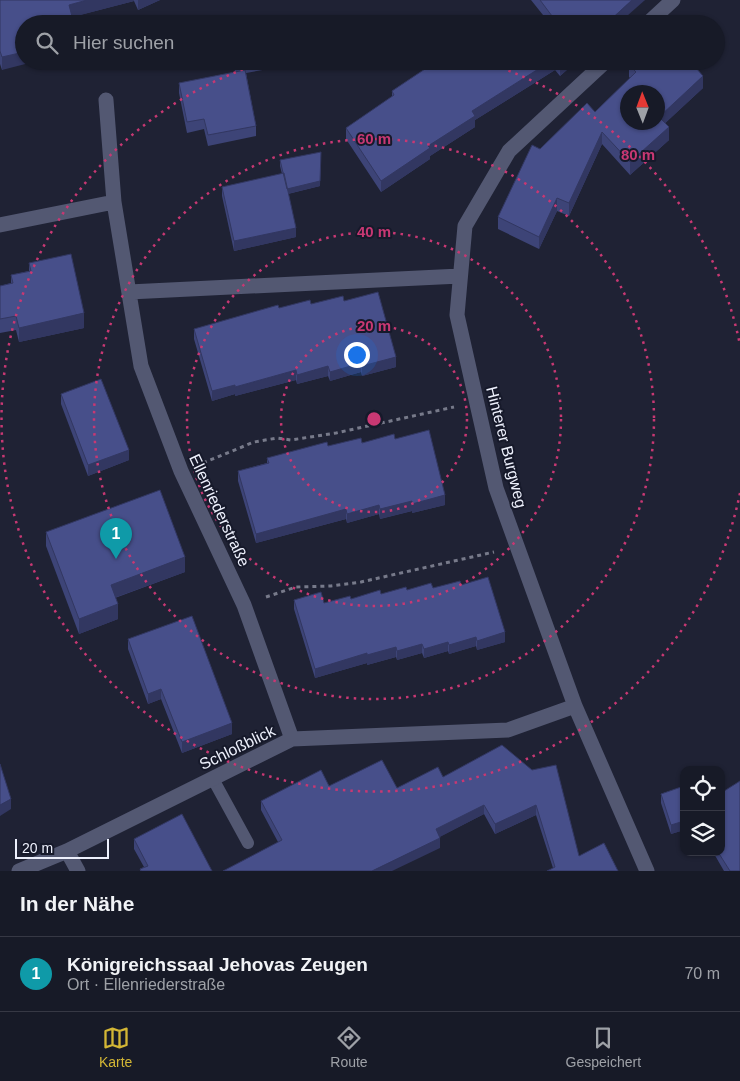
<!DOCTYPE html>
<html lang="de">
<meta charset="utf-8">
<style>
body{margin:0;font-family:Arial,sans-serif;background:#20232f;color:#f1f3f6}
.controls{position:absolute;right:15px;bottom:15px;display:grid;overflow:hidden;border-radius:10px;box-shadow:0 1px 4px #0004}
.controls button{width:45px;height:45px;display:grid;place-items:center;padding:0;border:0;border-bottom:1px solid #363844;background:#171a27;color:#f1f3f6;font:25px sans-serif}
.compass{position:absolute;left:620px;top:85px;width:45px;height:45px;border-radius:50%;background:#171a27;box-shadow:0 1px 4px #0004;rotate:359deg}
.scale{position:absolute;left:15px;bottom:12px;width:94px;box-sizing:border-box;padding-left:5px;border:2px solid #edf0fc;border-top:0;font-size:14px;line-height:18px;white-space:nowrap;color:#edf0fc;-webkit-text-stroke:4px #16192a;paint-order:stroke}
.you{position:absolute;left:356px;top:354px;width:18px;height:18px;margin:-12px;border:4px solid #fff;border-radius:50%;background:#1a73e8;box-shadow:0 0 0 8px #1a73e833}
.badge{display:grid;place-items:center;width:32px;height:32px;border-radius:50%;background:#d3b635;color:#fff;font-size:16px;font-weight:700}
.pin{position:absolute;translate:-50% -41px;filter:drop-shadow(0 1px 2px #0008)}
.pin::after{content:'';position:absolute;top:26px;width:18px;height:15px;background:inherit;clip-path:polygon(0 0,100% 0,50% 100%)}
.list{margin:0;padding:0;list-style:none}
h2{display:flex;justify-content:space-between;align-items:center;height:65px;margin:0;padding:0 20px;font-size:21px}
h2 small{font-size:16px;font-weight:400;color:#9ea1a7}
.list li{display:grid;grid-template-columns:32px 1fr auto;gap:15px;align-items:center;box-sizing:border-box;height:75px;padding:0 20px;border-top:1px solid #363844}
.list b{display:block;font-size:19px;white-space:nowrap}
.list p{margin:0;font-size:16px;white-space:nowrap;color:#9ea1a7}
.list em{font-size:16px;font-style:normal;color:#9ea1a7}
.icon{flex:none;width:28px;height:28px;fill:none;stroke:currentColor;stroke-width:2;stroke-linecap:round;stroke-linejoin:round}
.map{position:relative;flex:none;width:740px;height:871px;overflow:hidden}
.search{position:absolute;background:#171a27;box-shadow:0 1px 4px #0004;left:15px;right:15px;top:15px;height:55px;display:flex;align-items:center;gap:12px;box-sizing:border-box;padding:0 18px;border-radius:28px;color:#9ea1a7;font-size:19px}
.sheet{height:140px;background:#171a27}
nav{display:flex;justify-content:space-around;align-items:center;box-sizing:border-box;height:70px;border-top:1px solid #363844;background:#171a27;font-size:14px;color:#9ea1a7}
nav a{display:grid;justify-items:center;gap:2px}
nav .on{color:#d3b635}
.map>svg:first-child{display:block}
.lines{fill:none;stroke-linecap:round;stroke-linejoin:round}
.path{stroke:#777a8a;stroke-width:3;stroke-dasharray:4 4;stroke-linecap:butt}
.lane{stroke:#535872;stroke-width:12}
.street{stroke:#535872;stroke-width:15}
.wall{fill:#3d4477}
.shaded-wall{fill:#323761}
.building{fill:#474f8a;stroke:#323761;fill-rule:evenodd}
.ring{fill:none;stroke:#c83873;stroke-width:2.5;stroke-dasharray:2.5 5}
.labels{text-anchor:middle;stroke-width:4;stroke-linejoin:round;paint-order:stroke}
.street-label{font-size:16px;fill:#edf0fc;stroke:#16192a}
.centre{fill:#c83873;stroke:#16192a;stroke-width:2.5}
.ring-label{font-size:15px;text-anchor:middle;font-weight:bold;fill:#c83873;stroke:#16192a;stroke-width:4;stroke-linejoin:round;paint-order:stroke}
</style>
<div class="map">
<svg width="740" height="871" viewBox="0 0 740 871">
<rect width="100%" height="100%" fill="#1f2234"/>
<g class="lines">
<path class="path" d="M 203,463 L 254,442 L 277,438 L 291,440 L 336,433 L 454,407
M 266,597 L 296,587 L 331,586 L 361,582 L 494,552"/>
<path class="lane" d="M 213,779 L 248,843"/>
<path class="street" d="M 647,24 L 673,0
M 606,61 L 509,151 L 465,226 L 457,315 L 496,488 L 575,706 L 647,871
M 106,100 L 114,202 L 141,366 L 181,471 L 244,605 L 292,739
M 0,225 L 114,202
M 129,292 L 460,276
M 67,851 L 78,871
M 19,871 L 67,851 L 292,739 L 508,730 L 575,706"/>
</g>
<path class="wall" d="M 0,0 L 160,0 L 138,10 L 134,1 L 72,17 L 2,70 L 0,64 Z
M 531,0 L 645,0 L 547,20 Z
M 234,61 L 267,61 L 268,69 L 246,73 L 256,126 L 256,136 L 208,146 L 204,129 L 187,133 L 179,93 L 179,83 L 235,72 Z
M 437,61 L 577,61 L 560,76 L 555,70 L 475,120 L 475,127 L 430,156 L 430,159 L 381,192 L 346,139 L 346,128 L 392,97 L 392,91 Z
M 629,65 L 703,88 L 665,123 L 669,140 L 630,175 L 602,144 L 569,216 L 557,211 L 539,249 L 498,229 L 498,217 L 540,149 L 595,112 L 630,78 L 629,77 Z
M 280,160 L 320,186 L 288,194 L 296,237 L 234,251 L 222,196 L 222,187 L 282,174 L 280,166 Z
M 29,263 L 84,328 L 19,342 L 16,330 L 0,333 L 0,286 L 11,283 L 11,275 L 29,271 Z
M 344,301 L 396,367 L 362,376 L 361,372 L 330,381 L 328,376 L 297,384 L 296,380 L 235,396 L 235,394 L 212,401 L 194,339 L 194,329 L 279,308 Z
M 61,394 L 129,460 L 88,476 L 61,404 Z
M 395,439 L 445,505 L 412,513 L 412,511 L 380,519 L 379,514 L 347,523 L 346,519 L 256,543 L 238,481 L 238,471 L 267,463 L 267,458 L 328,446 Z
M 46,532 L 185,572 L 115,598 L 118,619 L 79,634 L 46,546 Z
M 461,585 L 505,642 L 477,650 L 476,646 L 449,654 L 448,651 L 424,658 L 422,653 L 397,660 L 396,657 L 367,665 L 367,663 L 315,678 L 294,609 L 294,600 L 324,603 L 407,590 L 433,588 Z
M 128,639 L 232,734 L 182,753 L 161,699 L 148,704 L 128,649 Z
M 502,745 L 579,856 L 618,871 L 553,868 L 536,815 L 495,834 L 484,814 L 439,837 L 440,848 L 278,842 L 261,810 L 261,801 L 329,786 L 397,788 L 443,777 Z
M 684,786 L 684,830 L 671,834 L 661,803 L 661,794 Z
M 134,839 L 212,871 L 140,871 L 140,869 L 144,867 L 134,849 Z
M 713,852 L 721,852 L 740,871 L 724,871 Z"/>
<path class="shaded-wall" d="M 87,0 L 134,0 L 134,1 L 69,18 L 69,5 Z
M 138,0 L 160,0 L 138,10 Z
M 632,0 L 645,0 L 618,24 L 606,24 Z
M 24,52 L 24,61 L 37,61 L 2,70 L 2,57 Z
M 551,61 L 555,61 L 555,70 L 475,120 L 475,127 L 430,156 L 430,159 L 381,192 L 381,181 L 472,111 Z
M 564,61 L 577,61 L 560,76 L 560,65 Z
M 703,76 L 703,88 L 659,129 L 659,117 Z
M 669,127 L 669,140 L 630,175 L 630,162 Z
M 602,132 L 602,144 L 569,216 L 569,203 Z
M 321,158 L 320,186 L 287,194 L 287,189 Z
M 557,198 L 557,211 L 539,249 L 539,237 Z
M 296,228 L 296,237 L 234,251 L 234,241 Z
M 84,313 L 84,328 L 19,342 L 19,328 Z
M 396,357 L 396,367 L 362,376 L 362,366 Z
M 361,363 L 361,372 L 330,381 L 330,372 Z
M 328,366 L 328,376 L 297,384 L 297,375 Z
M 296,370 L 296,380 L 235,396 L 235,387 Z
M 235,385 L 235,394 L 212,401 L 212,391 Z
M 129,450 L 129,460 L 88,476 L 88,465 Z
M 445,495 L 445,505 L 412,513 L 412,504 Z
M 412,501 L 412,511 L 380,519 L 380,509 Z
M 379,505 L 379,514 L 347,523 L 347,514 Z
M 346,509 L 346,519 L 256,543 L 256,534 Z
M 185,557 L 185,572 L 111,599 L 111,585 Z
M 118,604 L 118,619 L 79,634 L 79,619 Z
M 505,632 L 505,642 L 477,650 L 477,641 Z
M 476,637 L 476,646 L 449,654 L 449,645 Z
M 448,642 L 448,651 L 424,658 L 424,649 Z
M 422,644 L 422,653 L 397,660 L 397,651 Z
M 396,647 L 396,657 L 367,665 L 367,655 Z
M 367,653 L 367,663 L 315,678 L 315,669 Z
M 161,689 L 161,699 L 148,704 L 148,694 Z
M 232,723 L 232,734 L 182,753 L 182,742 Z
M 11,799 L 11,809 L 0,816 L 0,805 Z
M 484,805 L 484,814 L 436,839 L 436,829 Z
M 536,805 L 536,815 L 495,834 L 495,824 Z
M 684,821 L 684,830 L 671,834 L 671,825 Z
M 440,838 L 440,848 L 392,871 L 372,871 Z"/>
<path class="building" d="M 0,0 L 87,0 L 69,5 L 74,24 L 24,24 L 24,52 L 2,57 L 0,51 Z
M 540,0 L 632,0 L 606,24 L 543,24 L 552,16 Z
M 235,61 L 267,61 L 268,64 L 236,70 Z
M 437,61 L 551,61 L 472,111 L 475,116 L 428,146 L 430,148 L 381,181 L 346,128 L 394,95 L 392,91 Z
M 557,61 L 564,61 L 560,65 Z
M 633,61 L 690,61 L 703,76 L 659,117 L 669,127 L 630,162 L 602,132 L 569,203 L 557,198 L 539,237 L 498,217 L 532,145 L 540,149 L 587,103 L 595,112 L 636,72 L 629,65 ZM 628,92 L 658,92 L 658,122 L 628,122 Z
M 245,70 L 256,126 L 208,135 L 204,119 L 187,122 L 179,83 Z
M 321,152 L 320,181 L 287,189 L 280,160 Z
M 284,173 L 296,228 L 234,241 L 222,187 Z
M 71,254 L 84,313 L 19,328 L 16,316 L 0,319 L 0,286 L 13,283 L 11,275 L 31,271 L 29,263 Z
M 378,292 L 396,357 L 362,366 L 361,363 L 330,372 L 328,366 L 297,375 L 296,370 L 235,387 L 235,385 L 212,391 L 194,329 L 278,305 L 279,308 L 310,300 L 311,304 L 343,296 L 344,301 Z
M 101,379 L 129,450 L 88,465 L 61,394 Z
M 429,430 L 445,495 L 412,504 L 412,501 L 380,509 L 379,505 L 347,514 L 346,509 L 256,534 L 238,471 L 269,463 L 267,458 L 327,442 L 328,446 L 361,438 L 362,443 L 394,434 L 395,439 Z
M 160,490 L 185,557 L 111,585 L 118,604 L 79,619 L 46,532 Z
M 488,577 L 505,632 L 477,641 L 476,637 L 449,645 L 448,642 L 424,649 L 422,644 L 397,651 L 396,647 L 367,655 L 367,653 L 315,669 L 294,600 L 321,592 L 324,603 L 350,596 L 351,599 L 380,590 L 381,594 L 406,587 L 407,590 L 431,583 L 433,588 L 460,581 L 461,585 Z
M 192,616 L 232,723 L 182,742 L 161,689 L 148,694 L 128,639 Z
M 502,745 L 532,770 L 556,765 L 579,856 L 604,843 L 618,871 L 547,871 L 555,867 L 536,805 L 495,824 L 484,805 L 436,829 L 440,838 L 372,871 L 223,871 L 282,840 L 261,801 L 321,770 L 329,786 L 382,760 L 397,788 L 438,767 L 443,777 Z
M 0,764 L 11,799 L 0,805 Z
M 740,781 L 740,871 L 730,871 L 718,852 L 721,852 L 721,793 Z
M 684,786 L 684,821 L 671,825 L 661,794 Z
M 182,814 L 212,871 L 141,871 L 140,869 L 148,866 L 134,839 Z"/>
<g class="ring">
<circle cx="374" cy="419" r="93"/>
<circle cx="374" cy="419" r="187"/>
<circle cx="374" cy="419" r="280"/>
<path d="M740 493A373 373 0 1 1 268 61M480 61A373 373 0 0 1 740 345"/>
</g>
<g class="labels">
<g class="street-label">
<text transform="translate(507 447) rotate(76)" y="6">Hinterer Burgweg</text>
<text transform="translate(220 510) rotate(65)" y="6">Ellenriederstraße</text>
<text transform="translate(237 747) rotate(-26)" y="6">Schloßblick</text>
</g>
</g>
<circle cx="374" cy="419" r="8" class="centre"/>
<g class="ring-label">
<text x="374" y="144">60 m</text>
<text x="638" y="160">80 m</text>
<text x="374" y="237">40 m</text>
<text x="374" y="331">20 m</text>
</g>
</svg>
<div class="controls">
<button><svg class="icon" aria-label="locate" viewBox="0 0 24 24"><circle cx="12" cy="12" r="6"/><path d="M12 2v4M12 18v4M2 12h4M18 12h4"/></svg></button>
<button><svg class="icon" aria-label="layers" viewBox="0 0 24 24"><path d="M12 4l9 5-9 5-9-5zM3 14l9 5 9-5"/></svg></button>
</div>
<svg class="compass" viewBox="-18 -18 36 36"><path d="M0-13l5 13h-10z" fill="#e53935"/><path d="M0 13l5-13h-10z" fill="#9ea1a7"/></svg>
<div class="scale">20 m</div>
<div class="you"></div>
<div class="pin badge" style="left:116px;top:559px;background:#0f9aa8">1</div>
<div class="search"><svg class="icon" aria-label="search" viewBox="0 0 24 24"><circle cx="10" cy="10" r="6"/><path d="M15 15l6 6"/></svg>Hier suchen</div>
</div>
<section class="sheet">
<h2>In der Nähe<small></small></h2>
<ul class="list">
<li><span class="badge" style="background:#0f9aa8">1</span><div><b>Königreichssaal Jehovas Zeugen</b><p>Ort · Ellenriederstraße</p></div><em>70 m</em></li>
</ul>
</section>
<nav>
<a class="on"><svg class="icon" aria-label="map" viewBox="0 0 24 24"><path d="M3 6l6-2 6 2 6-2v14l-6 2-6-2-6 2zM9 4v14M15 6v14"/></svg>Karte</a>
<a><svg class="icon" aria-label="directions" viewBox="0 0 24 24"><path d="M12 3l9 9-9 9-9-9zM9 14v-3h6M13 9l2 2-2 2"/></svg>Route</a>
<a><svg class="icon" aria-label="saved" viewBox="0 0 24 24"><path d="M7 4h10v16l-5-4-5 4z"/></svg>Gespeichert</a>
</nav>
